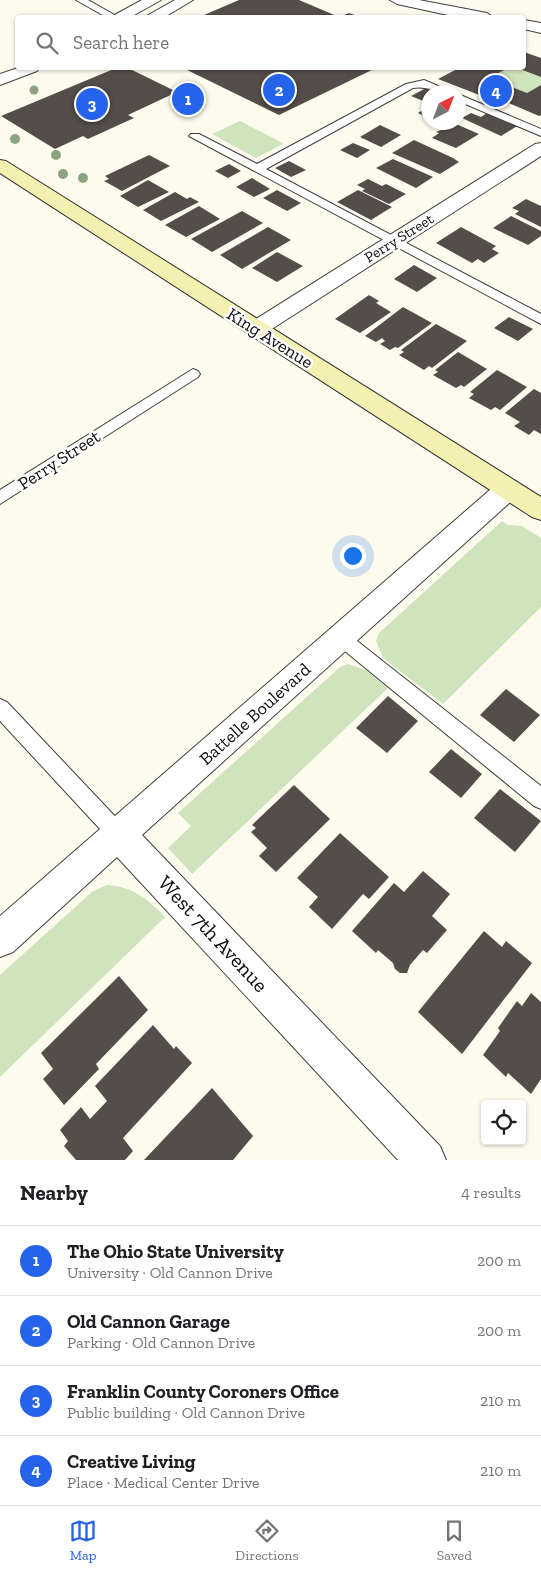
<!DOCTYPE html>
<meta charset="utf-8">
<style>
body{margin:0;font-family:"Zilla Slab",serif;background:#f2f2f2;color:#202124}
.controls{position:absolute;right:15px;bottom:15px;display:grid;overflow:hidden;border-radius:5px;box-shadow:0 1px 4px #0004}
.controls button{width:45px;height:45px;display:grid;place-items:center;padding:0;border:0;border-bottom:1px solid #e0e0e0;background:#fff;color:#202124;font:25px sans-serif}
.compass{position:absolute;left:421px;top:85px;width:45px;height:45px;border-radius:50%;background:#fff;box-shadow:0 1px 4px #0004;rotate:42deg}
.you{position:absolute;left:352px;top:555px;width:18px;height:18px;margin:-12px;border:4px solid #fff;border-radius:50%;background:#1a73e8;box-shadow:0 0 0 8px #1a73e833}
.badge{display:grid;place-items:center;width:32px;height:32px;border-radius:50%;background:#2563eb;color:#fff;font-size:16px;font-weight:700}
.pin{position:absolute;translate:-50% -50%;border:2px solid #fff;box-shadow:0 1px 5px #0006}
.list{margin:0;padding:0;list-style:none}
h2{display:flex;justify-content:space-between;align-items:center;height:65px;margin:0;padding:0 20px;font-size:21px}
h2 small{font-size:16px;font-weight:400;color:#757577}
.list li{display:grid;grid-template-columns:32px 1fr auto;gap:15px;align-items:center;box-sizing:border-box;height:70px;padding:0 20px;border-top:1px solid #e0e0e0}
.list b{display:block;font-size:19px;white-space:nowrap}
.list p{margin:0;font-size:16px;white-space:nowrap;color:#757577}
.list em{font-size:16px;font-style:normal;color:#757577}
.icon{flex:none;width:28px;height:28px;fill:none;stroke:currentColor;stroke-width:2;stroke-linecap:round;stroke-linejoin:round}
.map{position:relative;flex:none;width:541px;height:1160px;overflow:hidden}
.search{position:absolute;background:#fff;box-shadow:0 1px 4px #0004;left:15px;right:15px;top:15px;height:55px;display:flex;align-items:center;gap:12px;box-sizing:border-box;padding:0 18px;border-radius:5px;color:#757577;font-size:19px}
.sheet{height:345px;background:#fff}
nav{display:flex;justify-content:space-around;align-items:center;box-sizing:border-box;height:70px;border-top:1px solid #e0e0e0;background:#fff;font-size:14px;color:#757577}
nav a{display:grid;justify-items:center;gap:2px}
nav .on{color:#2563eb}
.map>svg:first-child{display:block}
.green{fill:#cfe3bc}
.building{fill:#544e4a}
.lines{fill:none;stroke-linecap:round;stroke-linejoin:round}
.lane-casing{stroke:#3f3f3f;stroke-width:2}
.street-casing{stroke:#3f3f3f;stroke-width:2}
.secondary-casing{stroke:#2e2e2e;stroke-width:2}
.lane{fill:#fff;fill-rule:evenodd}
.street{fill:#fff;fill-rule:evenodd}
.secondary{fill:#f4f0b2;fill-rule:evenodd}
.tree{fill:#8ca380}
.labels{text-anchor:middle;stroke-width:5;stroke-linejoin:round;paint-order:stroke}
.far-street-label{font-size:15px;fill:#0c0c0c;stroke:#fff}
.street-label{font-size:18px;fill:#0c0c0c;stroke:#fff}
.near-street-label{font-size:21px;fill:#0c0c0c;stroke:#fff}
</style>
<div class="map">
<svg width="541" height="1160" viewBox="0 0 541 1160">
<rect width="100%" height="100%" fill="#fdfaee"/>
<path class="green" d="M 508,68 L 516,68 L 541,77 L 541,85 L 527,93 L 490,78 Z
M 240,121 L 277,140 L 283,144 L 256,158 L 212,134 Z
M 502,521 L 508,525 L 522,526 L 541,538 L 541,607 L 443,704 L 383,658 L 376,641 L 379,633 Z
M 348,664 L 366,670 L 388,688 L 192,874 L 168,848 L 191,826 L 178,813 L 340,667 Z
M 107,885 C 133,887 147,898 165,917 L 0,1077 L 0,975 L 92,892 Z"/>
<path class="building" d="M 239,0 L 299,0 L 339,17 L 349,13 L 360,17 L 197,18 Z
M 524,52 L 541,58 L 541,77 L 517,68 L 524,68 Z
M 116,68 L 128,68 L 177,92 L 128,115 L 134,118 L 88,139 L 83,136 L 55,149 L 1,116 Z
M 183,68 L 376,68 L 279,115 Z
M 459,68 L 508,68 L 489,78 L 527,93 L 541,85 L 541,115 L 539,116 L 504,101 L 500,103 L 438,79 Z
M 426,88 L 438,92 L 428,92 L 428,103 L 411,96 Z
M 426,108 L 428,110 L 428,118 L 418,113 Z
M 471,113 L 481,117 L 487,113 L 517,126 L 501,136 L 462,118 Z
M 456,124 L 479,134 L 456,148 L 432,138 L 439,133 L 436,132 Z
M 380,125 L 401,135 L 381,147 L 360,137 Z
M 414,140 L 453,158 L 459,162 L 440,174 L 392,153 Z
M 353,143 L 370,150 L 357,158 L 340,150 Z
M 149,155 L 170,166 L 122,191 L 104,181 L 109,179 L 105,176 Z
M 393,159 L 433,177 L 416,188 L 376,168 Z
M 289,161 L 306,170 L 291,177 L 275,168 Z
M 229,164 L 241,171 L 228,178 L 215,171 Z
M 252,178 L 270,189 L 254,197 L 236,187 Z
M 368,179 L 382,186 L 386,184 L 406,194 L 389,204 L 362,191 L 365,189 L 357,185 Z
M 148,180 L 169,192 L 138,207 L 120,196 Z
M 277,190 L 301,203 L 287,211 L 263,198 Z
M 358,190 L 392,207 L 371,220 L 337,202 Z
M 175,192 L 187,199 L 190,197 L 199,202 L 161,221 L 143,210 Z
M 526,199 L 541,206 L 541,227 L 515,214 L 519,211 L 512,208 Z
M 199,206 L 220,219 L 186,237 L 165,225 Z
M 242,211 L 263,223 L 212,252 L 191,239 Z
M 511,216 L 541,231 L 541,236 L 528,245 L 493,228 Z
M 268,227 L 291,240 L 242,269 L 220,255 Z
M 461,227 L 496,246 L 492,249 L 499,253 L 484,263 L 478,259 L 472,263 L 436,243 Z
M 277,252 L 303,266 L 277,282 L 252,268 Z
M 414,265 L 437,278 L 417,292 L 394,279 Z
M 369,295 L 379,301 L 376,303 L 391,312 L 360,333 L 335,319 Z
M 403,307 L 432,323 L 398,348 L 395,347 L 390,350 L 380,344 L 385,341 L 382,338 L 376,342 L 365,336 Z
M 509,317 L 533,329 L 518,341 L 494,328 Z
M 436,324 L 467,341 L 432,368 L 429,366 L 424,370 L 399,355 L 404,352 L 401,350 Z
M 458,352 L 487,369 L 464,387 L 461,385 L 456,388 L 433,375 L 438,372 L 435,370 Z
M 497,370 L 527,387 L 500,410 L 495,407 L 491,410 L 469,398 L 474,394 L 470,392 Z
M 534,389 L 541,393 L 541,434 L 534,430 L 529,435 L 514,426 L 520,422 L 505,413 Z
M 506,689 L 540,715 L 514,742 L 480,715 Z
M 388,696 L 418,721 L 387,753 L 356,728 Z
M 451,749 L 482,774 L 461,798 L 429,772 Z
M 294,785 L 330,819 L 276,872 L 259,856 L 267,848 L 251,832 L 256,828 L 252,825 Z
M 500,789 L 541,821 L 515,852 L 474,818 Z
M 340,833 L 389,877 L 369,899 L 363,894 L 332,929 L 309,907 L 318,897 L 297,878 Z
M 423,871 L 450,894 L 432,916 L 447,930 L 427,953 L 423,950 L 410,965 L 407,973 L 400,973 L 395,969 L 393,963 L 378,950 L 376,953 L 352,931 L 394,883 L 404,892 Z
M 484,931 L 502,947 L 506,941 L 532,963 L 462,1054 L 418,1012 Z
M 119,976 L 148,1010 L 96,1064 L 99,1069 L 64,1105 L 43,1079 L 53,1069 L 41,1053 Z
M 531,993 L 541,1002 L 541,1079 L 531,1094 L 508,1073 L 506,1077 L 483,1055 L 500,1031 L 498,1028 L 517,1001 L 522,1006 Z
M 153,1025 L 174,1049 L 176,1046 L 192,1063 L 123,1138 L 133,1151 L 125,1160 L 76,1160 L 64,1146 L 68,1141 L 60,1130 L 81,1107 L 90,1119 L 107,1101 L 95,1086 Z
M 212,1088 L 253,1136 L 233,1160 L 144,1160 Z"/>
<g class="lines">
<g class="lane-casing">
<path id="lane" d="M 76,0 L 88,0 L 120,18 L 108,18 Z
M 424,80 L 452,92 C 438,94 427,85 413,88 L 266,169 L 541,314 L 541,324 L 189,136 L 191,134 L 199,134 L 257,164 L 406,84 Z
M 458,94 L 541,129 L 541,136 L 458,101 Z
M 193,369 L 198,371 L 200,374 L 198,377 L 0,504 L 0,490 Z
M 341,630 L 347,633 L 541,786 L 541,809 L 534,806 L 335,643 L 332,638 L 335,633 Z
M 0,699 L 7,702 L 126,828 L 130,835 L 126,842 L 119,845 L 112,842 L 0,721 Z"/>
</g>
<g class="street-casing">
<path id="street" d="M 142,0 L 161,0 L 129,18 L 109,18 Z
M 175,0 L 193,0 L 163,18 L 143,18 Z
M 390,0 L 419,0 L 487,13 L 494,18 L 462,18 L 397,4 Z
M 524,20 L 541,23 L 541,33 L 524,29 Z
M 18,68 L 39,68 L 37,71 L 0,85 L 0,74 Z
M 541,143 L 541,156 L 264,334 L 256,336 L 248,334 L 245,329 L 248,324 L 535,144 Z
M 508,480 L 517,482 L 521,489 L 517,496 L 142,835 L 440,1146 L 446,1160 L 398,1160 L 117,857 L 13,952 L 0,957 L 0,916 L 499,482 Z"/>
</g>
<g class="secondary-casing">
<path id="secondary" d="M 0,160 L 6,161 L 541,497 L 541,520 L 532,517 L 0,173 Z"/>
</g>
<use href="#lane" class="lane"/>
<use href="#street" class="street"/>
<use href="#secondary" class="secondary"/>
</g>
<g class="tree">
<circle cx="34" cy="90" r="4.5"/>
<circle cx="187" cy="97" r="4.5"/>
<circle cx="15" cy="139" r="5"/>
<circle cx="56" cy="155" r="5"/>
<circle cx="63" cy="174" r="5"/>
<circle cx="83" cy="178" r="5"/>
</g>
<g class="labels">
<g class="far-street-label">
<text transform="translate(399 238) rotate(-32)" y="5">Perry Street</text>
</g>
<g class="street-label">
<text transform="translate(270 338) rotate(32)" y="6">King Avenue</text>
<text transform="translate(59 460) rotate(-33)" y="6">Perry Street</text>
<text transform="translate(255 714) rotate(-42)" y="6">Battelle Boulevard</text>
</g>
<g class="near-street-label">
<text transform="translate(213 934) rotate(47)" y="7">West 7th Avenue</text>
</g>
</g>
</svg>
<div class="controls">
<button><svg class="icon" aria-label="locate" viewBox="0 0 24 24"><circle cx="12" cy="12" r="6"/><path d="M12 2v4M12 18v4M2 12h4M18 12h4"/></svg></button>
</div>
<svg class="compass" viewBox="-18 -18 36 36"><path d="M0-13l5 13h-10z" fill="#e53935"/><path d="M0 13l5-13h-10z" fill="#757577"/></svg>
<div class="you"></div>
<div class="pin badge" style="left:188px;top:99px">1</div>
<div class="pin badge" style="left:279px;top:90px">2</div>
<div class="pin badge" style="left:92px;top:104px">3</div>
<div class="pin badge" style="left:496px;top:91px">4</div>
<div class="search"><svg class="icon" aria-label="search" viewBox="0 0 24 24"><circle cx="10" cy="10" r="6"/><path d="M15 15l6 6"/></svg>Search here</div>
</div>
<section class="sheet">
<h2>Nearby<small>4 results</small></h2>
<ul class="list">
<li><span class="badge">1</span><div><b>The Ohio State University</b><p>University · Old Cannon Drive</p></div><em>200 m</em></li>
<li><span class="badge">2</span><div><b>Old Cannon Garage</b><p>Parking · Old Cannon Drive</p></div><em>200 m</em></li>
<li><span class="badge">3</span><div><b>Franklin County Coroners Office</b><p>Public building · Old Cannon Drive</p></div><em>210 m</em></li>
<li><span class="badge">4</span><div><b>Creative Living</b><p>Place · Medical Center Drive</p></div><em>210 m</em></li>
</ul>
</section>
<nav>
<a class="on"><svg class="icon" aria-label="map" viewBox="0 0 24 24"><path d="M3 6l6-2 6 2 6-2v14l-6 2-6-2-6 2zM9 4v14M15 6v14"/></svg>Map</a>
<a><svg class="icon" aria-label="directions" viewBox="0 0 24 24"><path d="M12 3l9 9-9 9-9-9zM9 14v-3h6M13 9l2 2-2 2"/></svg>Directions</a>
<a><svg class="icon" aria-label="saved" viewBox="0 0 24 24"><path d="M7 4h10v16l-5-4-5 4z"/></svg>Saved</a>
</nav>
